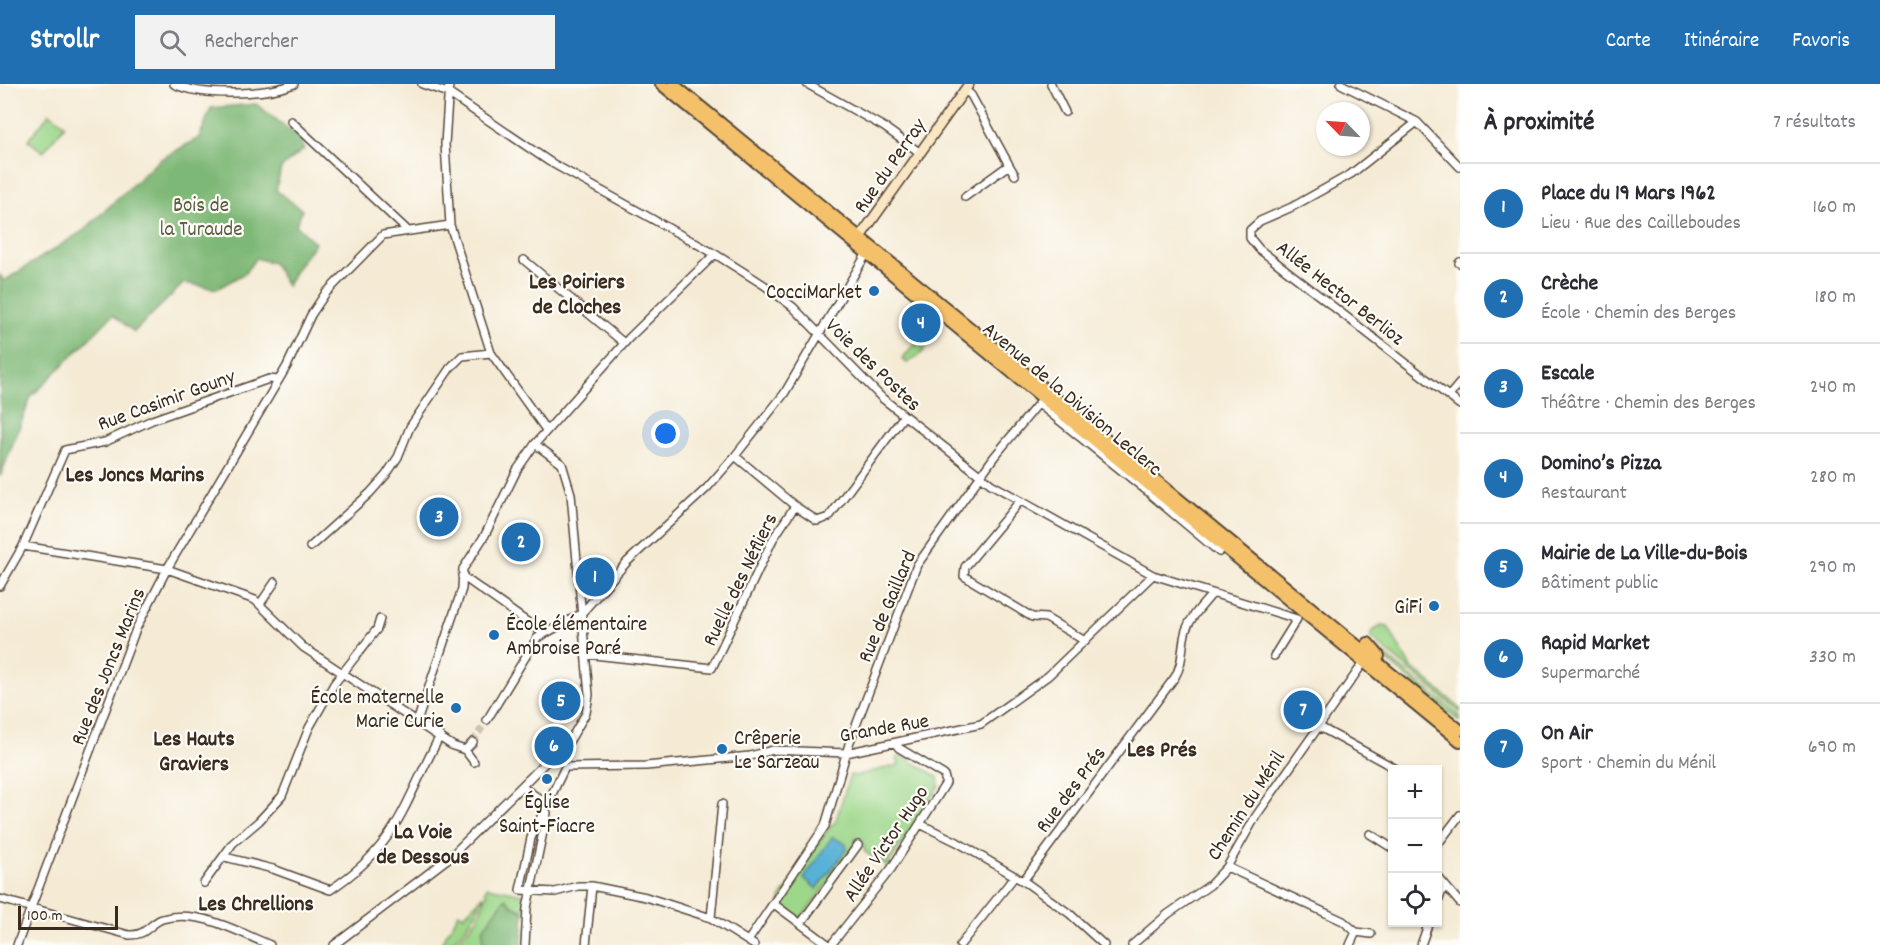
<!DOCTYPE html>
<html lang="fr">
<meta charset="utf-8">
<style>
body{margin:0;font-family:Dekko,sans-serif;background:#f2f2f3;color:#2b2b33}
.controls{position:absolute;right:18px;bottom:18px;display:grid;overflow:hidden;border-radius:0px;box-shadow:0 2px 4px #0004}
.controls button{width:54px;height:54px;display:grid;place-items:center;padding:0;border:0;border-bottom:2px solid #e1e1e2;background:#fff;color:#2b2b33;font:30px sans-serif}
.compass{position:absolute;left:1316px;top:18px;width:54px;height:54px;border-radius:50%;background:#fff;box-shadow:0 2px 4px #0004;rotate:295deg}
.scale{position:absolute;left:18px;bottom:15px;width:100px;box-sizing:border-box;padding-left:6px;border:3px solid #3b2a1e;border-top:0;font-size:16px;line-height:21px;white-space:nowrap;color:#3b2a1e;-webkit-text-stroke:4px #fdfcf7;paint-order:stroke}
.you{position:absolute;left:666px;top:350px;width:21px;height:21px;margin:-15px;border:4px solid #fff;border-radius:50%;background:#1a73e8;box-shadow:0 0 0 9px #1a73e833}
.badge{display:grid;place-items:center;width:39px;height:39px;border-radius:50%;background:#1f6fb2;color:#fff;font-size:20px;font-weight:700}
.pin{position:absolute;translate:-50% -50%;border:3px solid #fff;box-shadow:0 2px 6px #0006}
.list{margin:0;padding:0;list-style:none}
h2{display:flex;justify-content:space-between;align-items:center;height:78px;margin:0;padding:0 24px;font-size:26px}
h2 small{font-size:20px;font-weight:400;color:#7c7c81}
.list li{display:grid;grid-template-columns:39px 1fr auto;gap:18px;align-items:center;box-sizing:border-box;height:90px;padding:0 24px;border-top:2px solid #e1e1e2}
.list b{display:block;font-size:22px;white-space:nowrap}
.list p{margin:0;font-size:20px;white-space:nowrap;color:#7c7c81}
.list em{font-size:20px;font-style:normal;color:#7c7c81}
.icon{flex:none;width:33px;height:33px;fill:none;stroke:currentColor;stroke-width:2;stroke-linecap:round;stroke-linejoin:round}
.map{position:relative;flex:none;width:1460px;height:861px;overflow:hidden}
header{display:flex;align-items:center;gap:36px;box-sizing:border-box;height:84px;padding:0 30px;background:#1f6fb2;color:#fff}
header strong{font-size:28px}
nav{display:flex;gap:33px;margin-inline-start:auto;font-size:21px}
.search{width:420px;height:54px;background:#f2f2f3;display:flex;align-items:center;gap:15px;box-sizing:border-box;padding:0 21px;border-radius:0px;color:#7c7c81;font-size:22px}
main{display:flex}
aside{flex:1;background:#fff}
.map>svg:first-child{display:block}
.green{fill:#9dd78a;stroke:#6c8054;stroke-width:1.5;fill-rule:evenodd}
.forest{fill:#7eb876;stroke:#5c714a;stroke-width:1.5}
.water{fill:#58b1d6;stroke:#4a6e7a;stroke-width:1.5}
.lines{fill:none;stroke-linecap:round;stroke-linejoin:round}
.street-tunnel{stroke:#d0c4b0;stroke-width:7;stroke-dasharray:7 3.5;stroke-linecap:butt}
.street-casing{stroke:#574739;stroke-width:10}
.secondary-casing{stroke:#574739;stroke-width:12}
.primary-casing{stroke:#574739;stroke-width:14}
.street{stroke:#fff;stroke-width:7}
.secondary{stroke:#fbe6c3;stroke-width:9}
.primary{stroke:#f4c16a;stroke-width:10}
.poi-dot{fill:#1f6fb2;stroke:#fdfcf7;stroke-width:2}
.labels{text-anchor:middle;stroke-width:4.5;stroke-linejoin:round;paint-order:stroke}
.street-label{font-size:21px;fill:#3b2a1e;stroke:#fdfcf7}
.park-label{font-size:21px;fill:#585e3e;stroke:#fdfcf7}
.poi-label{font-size:21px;fill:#3b2a1e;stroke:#fdfcf7;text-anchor:end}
.neighbourhood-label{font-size:22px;font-weight:bold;fill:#3b2a1e;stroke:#fdfcf7}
</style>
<header>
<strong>Strollr</strong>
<div class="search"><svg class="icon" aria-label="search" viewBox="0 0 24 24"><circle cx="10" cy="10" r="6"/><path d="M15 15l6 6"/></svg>Rechercher</div>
<nav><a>Carte</a><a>Itinéraire</a><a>Favoris</a></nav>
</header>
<main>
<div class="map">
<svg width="1460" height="861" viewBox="0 0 1460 861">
<rect width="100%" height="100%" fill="#fdfcf7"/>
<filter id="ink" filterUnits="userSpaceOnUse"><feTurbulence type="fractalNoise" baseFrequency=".0167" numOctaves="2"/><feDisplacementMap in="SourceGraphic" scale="12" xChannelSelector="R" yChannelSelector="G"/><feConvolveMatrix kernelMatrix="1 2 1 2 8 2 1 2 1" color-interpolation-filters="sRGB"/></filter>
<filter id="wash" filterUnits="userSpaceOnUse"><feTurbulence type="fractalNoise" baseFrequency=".008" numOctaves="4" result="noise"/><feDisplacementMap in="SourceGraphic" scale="24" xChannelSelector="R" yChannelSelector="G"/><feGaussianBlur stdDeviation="1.35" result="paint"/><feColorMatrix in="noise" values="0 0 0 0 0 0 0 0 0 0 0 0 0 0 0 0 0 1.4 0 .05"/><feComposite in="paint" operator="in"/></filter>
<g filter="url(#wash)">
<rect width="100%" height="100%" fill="#f5ebd5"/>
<path class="green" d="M 50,29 L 65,41 L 43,68 L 28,56 Z
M 931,240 L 938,245 L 922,269 L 907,279 L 902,275 Z
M 1381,542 L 1388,543 L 1410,582 L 1460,624 L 1460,628 L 1370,553 L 1373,547 Z
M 1376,564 L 1460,632 L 1460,638 L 1377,568 Z
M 901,671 L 938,693 L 939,702 L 887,782 L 865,768 L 862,755 L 855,755 L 852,768 L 802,833 L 796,833 L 780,820 L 780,815 L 831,741 L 835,739 L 850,691 L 854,692 L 899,681 L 897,675 ZM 847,765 L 817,805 L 804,794 Z
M 488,803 L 523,810 L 526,815 L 524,828 L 505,815 L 483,845 L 483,861 L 454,861 L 478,833 L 487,810 L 485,806 Z
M 484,811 C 477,830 464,847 449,861 L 440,861 L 459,829 L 464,831 Z"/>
<path class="forest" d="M 256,20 L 299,53 L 304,65 L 281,84 L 276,106 L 302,126 L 296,141 L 315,159 L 296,185 L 287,202 L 273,179 L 256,174 L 245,189 L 217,205 L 184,199 L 134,248 L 113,231 L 31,313 L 0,393 L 0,191 L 4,197 L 83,147 L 159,76 L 199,54 L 211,24 Z
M 506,814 L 513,823 L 524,828 L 522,861 L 483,861 L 483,845 Z"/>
<path class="water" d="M 832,753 L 846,760 L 847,765 L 817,805 L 804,794 Z"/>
</g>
<g filter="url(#ink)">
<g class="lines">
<path class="street-tunnel" d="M 473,658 L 487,636"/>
<g class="street-casing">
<path id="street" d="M 174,0 C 201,13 266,11 294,0
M 422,0 L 448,9 L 550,78 L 715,170 L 764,201 L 793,223 L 882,314 L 991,400 L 1153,491 L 1297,535 L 1274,572
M 449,0 L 445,60 L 450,141 L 491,269 L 546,346
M 807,0 L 884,43 L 919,68
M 1051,0 L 1065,28
M 1341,0 L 1417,38 L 1460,83
M 965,6 L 971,11 L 1009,81 L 965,113
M 291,37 L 406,145
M 1417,38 L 1351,90 L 1292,123 L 1260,137 L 1250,146 L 1250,154 L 1259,165 L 1460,321
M 1009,81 L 1015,91
M 524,176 L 624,259
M 1459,179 L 1460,178
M 1449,312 L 1460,299
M 1039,320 L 1147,407 L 1157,412
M 535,360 L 562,380 L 571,410 L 589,611 L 586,629 L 559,675
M 735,372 L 795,422
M 1151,411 L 1219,468 L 1223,464
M 1020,417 L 965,483 L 964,492 L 1032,533 L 1046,534 L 1085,557
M 23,462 L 167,485 L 255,516 L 303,563 L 453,662 L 465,666 L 474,678
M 310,463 L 370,409 L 386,391 L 398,373 L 410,343 L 450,284 L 462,272 L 491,269
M 462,492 L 543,549
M 0,502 L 23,462 L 65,366 L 105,358 L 152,336 L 269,295 L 278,296
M 260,520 L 275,498
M 585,570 L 712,584 L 773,455 L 795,422 L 817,437 L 829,433 L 903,333
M 487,636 L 537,554 L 581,530 L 627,478 L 707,404 L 735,372 L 784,310 L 867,169
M 417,638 L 462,505 L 463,485 L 485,451 L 517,386 L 535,360 L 629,254 L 715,170
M 1318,642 L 1398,686
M 465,666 L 473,658
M 565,683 L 646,682 L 750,672 L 773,666 L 846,669 L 981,640 L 1048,592 L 1153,491
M 565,683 L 531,754 L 520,806 L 555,808 L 578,802 L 592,802 L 646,813 L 711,834 L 754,861
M 522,703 L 549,721
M 920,740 L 957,758 L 1028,800 L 1070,830 L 1104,861
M 1370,750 L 1392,764
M 1438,760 L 1460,731
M 225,773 L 273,785 L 330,806 C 400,760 403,720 440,652
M 1227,783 L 1343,837 L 1356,848 L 1371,850
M 1438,793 L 1460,819
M 1023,797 L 1175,593 C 1184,578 1181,562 1186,546 C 1191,532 1203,521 1212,510
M 204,799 L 233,759 L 259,737 L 282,712 L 309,644 L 334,600 L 377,545 L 380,535
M 0,815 L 129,851 C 146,852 149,840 162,835 C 198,824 238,848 270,861
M 1438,818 L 1444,801
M 774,820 L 829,861
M 711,834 L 722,720
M 801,839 L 858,761
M 748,857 L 825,742 L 849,660 L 917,481 L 994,373 L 1043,314
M 17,861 L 136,545 L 167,485 L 287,282 L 311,231 L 325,210 L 383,151 L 450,141
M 334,861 L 450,773 L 548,676 L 559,675
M 525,861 L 527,824 L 547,729
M 586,861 L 592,802
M 831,861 L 891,785 L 946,699 L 944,691 L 899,664 L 895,659
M 960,861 L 1015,792
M 1132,861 L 1168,830 L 1210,801 L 1227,783 L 1256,732 L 1364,578
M 1350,861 L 1356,848
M 1421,861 L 1429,838"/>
</g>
<g class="secondary-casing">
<path id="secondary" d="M 862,159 L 860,153 L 969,0"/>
</g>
<g class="primary-casing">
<path id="primary" d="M 661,0 L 1460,657
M 673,0 L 1460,646
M 1368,559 L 1379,572"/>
</g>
<use href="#street" class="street"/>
<use href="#secondary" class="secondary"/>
<use href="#primary" class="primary"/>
</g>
</g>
<g class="poi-dot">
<circle cx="874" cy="207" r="6"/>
<circle cx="1434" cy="522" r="6"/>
<circle cx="494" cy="551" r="6"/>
<circle cx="456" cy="624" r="6"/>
<circle cx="722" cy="665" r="6"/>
<circle cx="547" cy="695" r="6"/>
</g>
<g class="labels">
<g class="street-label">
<text transform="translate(889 81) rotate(-55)" y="7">Rue du Perray</text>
<text transform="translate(1341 208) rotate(38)" y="7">Allée Hector Berlioz</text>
<text transform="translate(874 280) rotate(44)" y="7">Voie des Postes</text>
<text transform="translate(1073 314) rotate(40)" y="7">Avenue de la Division Leclerc</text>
<text transform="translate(166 315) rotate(-20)" y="7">Rue Casimir Gouny</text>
<text transform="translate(739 495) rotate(-64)" y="7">Ruelle des Néfliers</text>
<text transform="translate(886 522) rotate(-67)" y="7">Rue de Gaillard</text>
<text transform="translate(107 582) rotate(-68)" y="7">Rue des Joncs Marins</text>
<text transform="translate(884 643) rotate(-10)" y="7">Grande Rue</text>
<text transform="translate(1070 705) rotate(-53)" y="7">Rue des Prés</text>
<text transform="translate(1245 721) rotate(-57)" y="7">Chemin du Ménil</text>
<text transform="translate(885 759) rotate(-56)" y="7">Allée Victor Hugo</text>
</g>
<g class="park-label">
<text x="201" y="127">Bois de<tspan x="201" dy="24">la Turaude</tspan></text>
</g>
<g class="poi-label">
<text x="862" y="214">CocciMarket</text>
<text x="1422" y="529">GiFi</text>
<text x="506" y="546" text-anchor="start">École élémentaire<tspan x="506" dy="24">Ambroise Paré</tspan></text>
<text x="444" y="619">École maternelle<tspan x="444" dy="24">Marie Curie</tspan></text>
<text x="734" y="660" text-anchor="start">Crêperie<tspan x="734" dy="24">Le Sarzeau</tspan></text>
<text x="547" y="724" text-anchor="middle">Église<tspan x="547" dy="24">Saint-Fiacre</tspan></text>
</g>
<g class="neighbourhood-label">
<text x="577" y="204">Les Poiriers<tspan x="577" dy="25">de Cloches</tspan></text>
<text x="135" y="397">Les Joncs Marins</text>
<text x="194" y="661">Les Hauts<tspan x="194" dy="25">Graviers</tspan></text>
<text x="1162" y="672">Les Prés</text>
<text x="423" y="754">La Voie<tspan x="423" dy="25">de Dessous</tspan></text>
<text x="256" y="826">Les Chrellions</text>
</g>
</g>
</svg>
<div class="controls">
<button>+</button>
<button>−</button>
<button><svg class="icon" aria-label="locate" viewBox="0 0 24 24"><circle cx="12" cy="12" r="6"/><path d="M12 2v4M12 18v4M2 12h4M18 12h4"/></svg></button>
</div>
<svg class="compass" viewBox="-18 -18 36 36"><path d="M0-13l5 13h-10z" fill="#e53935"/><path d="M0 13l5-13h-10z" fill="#7c7c81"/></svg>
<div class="scale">100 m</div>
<div class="you"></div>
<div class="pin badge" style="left:595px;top:493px">1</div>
<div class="pin badge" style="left:521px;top:458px">2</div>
<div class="pin badge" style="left:439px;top:433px">3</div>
<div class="pin badge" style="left:921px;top:239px">4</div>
<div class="pin badge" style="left:561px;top:617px">5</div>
<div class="pin badge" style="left:554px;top:662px">6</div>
<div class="pin badge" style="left:1303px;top:626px">7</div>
</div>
<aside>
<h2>À proximité<small>7 résultats</small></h2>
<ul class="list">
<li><span class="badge">1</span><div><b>Place du 19 Mars 1962</b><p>Lieu · Rue des Cailleboudes</p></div><em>160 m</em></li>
<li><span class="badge">2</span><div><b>Crèche</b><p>École · Chemin des Berges</p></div><em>180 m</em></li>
<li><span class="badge">3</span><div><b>Escale</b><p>Théâtre · Chemin des Berges</p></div><em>240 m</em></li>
<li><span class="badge">4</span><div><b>Domino’s Pizza</b><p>Restaurant</p></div><em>280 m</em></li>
<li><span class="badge">5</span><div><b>Mairie de La Ville-du-Bois</b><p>Bâtiment public</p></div><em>290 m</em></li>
<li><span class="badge">6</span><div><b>Rapid Market</b><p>Supermarché</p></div><em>330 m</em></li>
<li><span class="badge">7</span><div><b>On Air</b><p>Sport · Chemin du Ménil</p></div><em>690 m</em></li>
</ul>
</aside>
</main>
